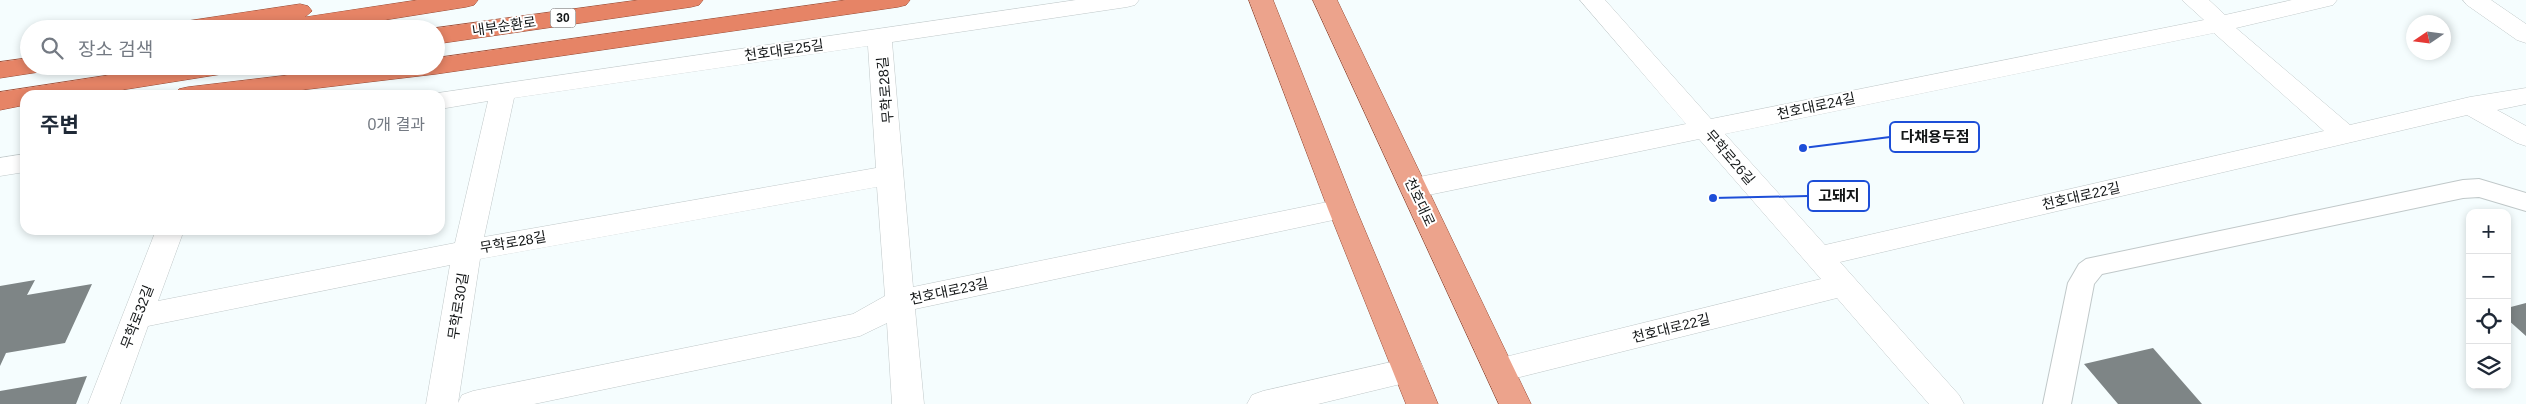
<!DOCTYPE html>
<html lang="ko">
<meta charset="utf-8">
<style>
body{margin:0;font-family:Arial,"Noto Sans KR",sans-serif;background:#f2f2f3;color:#1f2937}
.controls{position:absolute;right:15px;bottom:15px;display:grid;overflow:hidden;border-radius:10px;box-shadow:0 2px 8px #0003}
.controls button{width:45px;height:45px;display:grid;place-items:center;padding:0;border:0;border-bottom:1px solid #e0e1e3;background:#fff;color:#1f2937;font:25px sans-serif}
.compass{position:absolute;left:2406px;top:15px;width:45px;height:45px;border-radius:50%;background:#fff;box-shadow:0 2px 8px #0003;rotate:257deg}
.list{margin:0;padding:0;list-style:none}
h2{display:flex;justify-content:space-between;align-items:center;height:65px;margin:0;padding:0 20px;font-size:21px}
h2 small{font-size:16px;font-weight:400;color:#747a83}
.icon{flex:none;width:28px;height:28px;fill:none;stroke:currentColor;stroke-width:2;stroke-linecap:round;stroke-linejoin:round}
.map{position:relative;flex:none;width:2526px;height:404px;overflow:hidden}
.search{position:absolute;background:#fff;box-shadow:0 2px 8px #0003;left:20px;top:20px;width:425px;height:55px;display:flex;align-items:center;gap:12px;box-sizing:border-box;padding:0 18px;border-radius:28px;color:#747a83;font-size:19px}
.panel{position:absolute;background:#fff;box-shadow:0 2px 8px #0003;left:20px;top:90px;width:425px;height:145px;border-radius:15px}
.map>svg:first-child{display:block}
.pier{fill:#f5fdfe}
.building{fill:#7e8586}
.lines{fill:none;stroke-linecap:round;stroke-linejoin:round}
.service-casing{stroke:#c0c8c9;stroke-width:2}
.minor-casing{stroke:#c0c8c9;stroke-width:1}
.primary-casing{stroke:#984932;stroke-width:1}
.trunk-casing{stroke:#984932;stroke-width:1}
.service{fill:#fff;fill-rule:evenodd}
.minor{fill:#fff;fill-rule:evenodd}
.primary{fill:#eca38c;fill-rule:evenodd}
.trunk{fill:#e68466;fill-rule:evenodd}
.labels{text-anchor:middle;stroke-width:4;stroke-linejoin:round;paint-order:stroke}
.shield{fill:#fff;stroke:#5a5c5d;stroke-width:1}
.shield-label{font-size:12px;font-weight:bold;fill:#131617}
.street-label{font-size:14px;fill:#131617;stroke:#fff}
.leader{fill:none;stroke:#1d4ed8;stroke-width:2}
.callout-dot{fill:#1d4ed8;stroke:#fff;stroke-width:2}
.callout{fill:#fff;stroke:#1d4ed8;stroke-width:2}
.callout-label{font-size:15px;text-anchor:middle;font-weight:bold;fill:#131617}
</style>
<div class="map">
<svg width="2526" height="404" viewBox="0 0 2526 404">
<rect width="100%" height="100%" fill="#f5fdfe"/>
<path class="pier" d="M 238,0 L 795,0 L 436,55 L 436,29 L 53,29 Z
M 29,32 L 29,66 L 431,66 L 427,78 L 306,95 L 25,95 L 25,133 L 0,137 L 0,37 Z"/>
<path class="building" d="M 35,280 L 27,295 L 92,284 L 65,343 L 6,353 L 0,366 L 0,286 Z
M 2526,303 L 2526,336 L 2507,319 L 2507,308 Z
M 2153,348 L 2202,404 L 2118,404 L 2084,364 Z
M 87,376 L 76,404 L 0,404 L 0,391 Z"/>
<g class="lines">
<g class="service-casing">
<path id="service" d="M 2479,179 L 2526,193 L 2526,211 L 2479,197 L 2463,198 L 2102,274 L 2094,284 L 2071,404 L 2043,404 L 2068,283 L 2079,264 L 2086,259 L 2463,180 Z"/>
</g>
<g class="minor-casing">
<path id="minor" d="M 1076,0 L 1139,0 L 1135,5 L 1127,7 L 892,42 L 913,287 L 1342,199 L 1352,202 L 1356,209 L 1352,216 L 915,309 L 924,404 L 892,404 L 887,323 L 860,336 L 534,404 L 426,404 L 450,265 L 148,326 L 120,404 L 88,404 L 156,230 L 184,230 L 158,301 L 455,243 L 488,101 L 440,109 L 440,95 L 431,94 ZM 868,46 L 876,168 L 484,237 L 514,98 ZM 877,187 L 885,296 L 853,314 L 473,391 L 462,395 L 458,403 L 480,259 Z
M 1580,0 L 1605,0 L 1711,119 L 2204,20 L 2182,0 L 2209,0 L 2225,15 L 2292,0 L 2337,0 L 2333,5 L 2236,28 L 2350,125 L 2470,97 L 2526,88 L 2526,104 L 2497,110 L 2526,126 L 2526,146 L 2517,143 L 2467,115 L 1840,262 L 1959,395 L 1964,404 L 1929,404 L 1837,298 L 1500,382 L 1489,379 L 1485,370 L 1489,361 L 1821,279 L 1699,139 L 1414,198 L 1404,195 L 1400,188 L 1404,181 L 1414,178 L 1686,124 ZM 2214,33 L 2324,131 L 1825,245 L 1725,134 Z
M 2463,0 L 2491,0 L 2526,24 L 2526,43 L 2517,40 L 2467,5 Z
M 25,154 L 25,172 L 0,176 L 0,158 Z
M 1409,358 L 1420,361 L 1424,370 L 1420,379 L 1409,382 L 1318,404 L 1247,404 L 1252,395 L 1263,391 Z"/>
</g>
<g class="primary-casing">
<path id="primary" d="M 1249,0 L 1273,0 L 1356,209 L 1438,404 L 1406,404 L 1328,209 Z
M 1313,0 L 1337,0 L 1531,404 L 1499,404 Z"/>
</g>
<g class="trunk-casing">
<path id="trunk" d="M 418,0 L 478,0 L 474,5 L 466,7 L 328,29 L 265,29 L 270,23 L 236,29 L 175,29 L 178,24 L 187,21 L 300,4 L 308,6 L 312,11 L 305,17 Z
M 639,0 L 703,0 L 699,5 L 691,7 L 436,44 L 436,28 Z
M 846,0 L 910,0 L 906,5 L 898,7 L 436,74 L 259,95 L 175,95 L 179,89 L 188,87 L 364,66 L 436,66 L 436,58 Z
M 29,58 L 29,66 L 42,66 L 39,72 L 0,78 L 0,62 Z
M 168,66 L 234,66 L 231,72 L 222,74 L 90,95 L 25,95 L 25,105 L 0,110 L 0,92 Z"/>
</g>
<use href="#service" class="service"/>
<use href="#minor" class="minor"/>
<use href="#primary" class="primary"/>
<use href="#trunk" class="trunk"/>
</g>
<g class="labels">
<rect class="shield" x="550.5" y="8.5" width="25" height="19" rx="4"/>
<g class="shield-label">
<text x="563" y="22">30</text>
</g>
<g class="street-label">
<text transform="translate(504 26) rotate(-8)" y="5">내부순환로</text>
<text transform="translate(784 50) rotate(-8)" y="5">천호대로25길</text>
<text transform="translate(885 90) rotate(-95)" y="5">무학로28길</text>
<text transform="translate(1816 106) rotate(-12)" y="5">천호대로24길</text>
<text transform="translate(1730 157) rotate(49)" y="5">무학로26길</text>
<text transform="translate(2081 196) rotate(-13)" y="5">천호대로22길</text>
<text transform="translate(1420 202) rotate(65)" y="5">천호대로</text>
<text transform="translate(513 242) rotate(-10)" y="5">무학로28길</text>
<text transform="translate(949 291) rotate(-12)" y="5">천호대로23길</text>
<text transform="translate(458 306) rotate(-81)" y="5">무학로30길</text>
<text transform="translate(137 317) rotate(-69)" y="5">무학로32길</text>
<text transform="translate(1671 328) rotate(-14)" y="5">천호대로22길</text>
</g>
</g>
<path class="leader" d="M1803 148L1890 137M1713 198L1808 196"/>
<g class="callout-dot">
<circle cx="1803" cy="148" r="5"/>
<circle cx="1713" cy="198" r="5"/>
</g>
<g class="callout">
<rect x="1890" y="122" width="89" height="30" rx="5"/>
<rect x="1808" y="181" width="61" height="30" rx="5"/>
</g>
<g class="callout-label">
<text x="1935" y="142">다채용두점</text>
<text x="1839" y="201">고돼지</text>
</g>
</svg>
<div class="controls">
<button>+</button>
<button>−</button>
<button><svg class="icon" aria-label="locate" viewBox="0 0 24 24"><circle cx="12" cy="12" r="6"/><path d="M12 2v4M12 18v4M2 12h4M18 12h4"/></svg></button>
<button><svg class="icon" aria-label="layers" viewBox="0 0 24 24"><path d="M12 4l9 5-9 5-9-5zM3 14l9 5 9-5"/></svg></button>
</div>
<svg class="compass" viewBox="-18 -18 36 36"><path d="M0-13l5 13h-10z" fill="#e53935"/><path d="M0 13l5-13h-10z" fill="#747a83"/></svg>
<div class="search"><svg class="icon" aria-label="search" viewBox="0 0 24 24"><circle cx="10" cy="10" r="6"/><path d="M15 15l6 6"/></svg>장소 검색</div>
<section class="panel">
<h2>주변<small>0개 결과</small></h2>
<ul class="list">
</ul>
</section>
</div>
